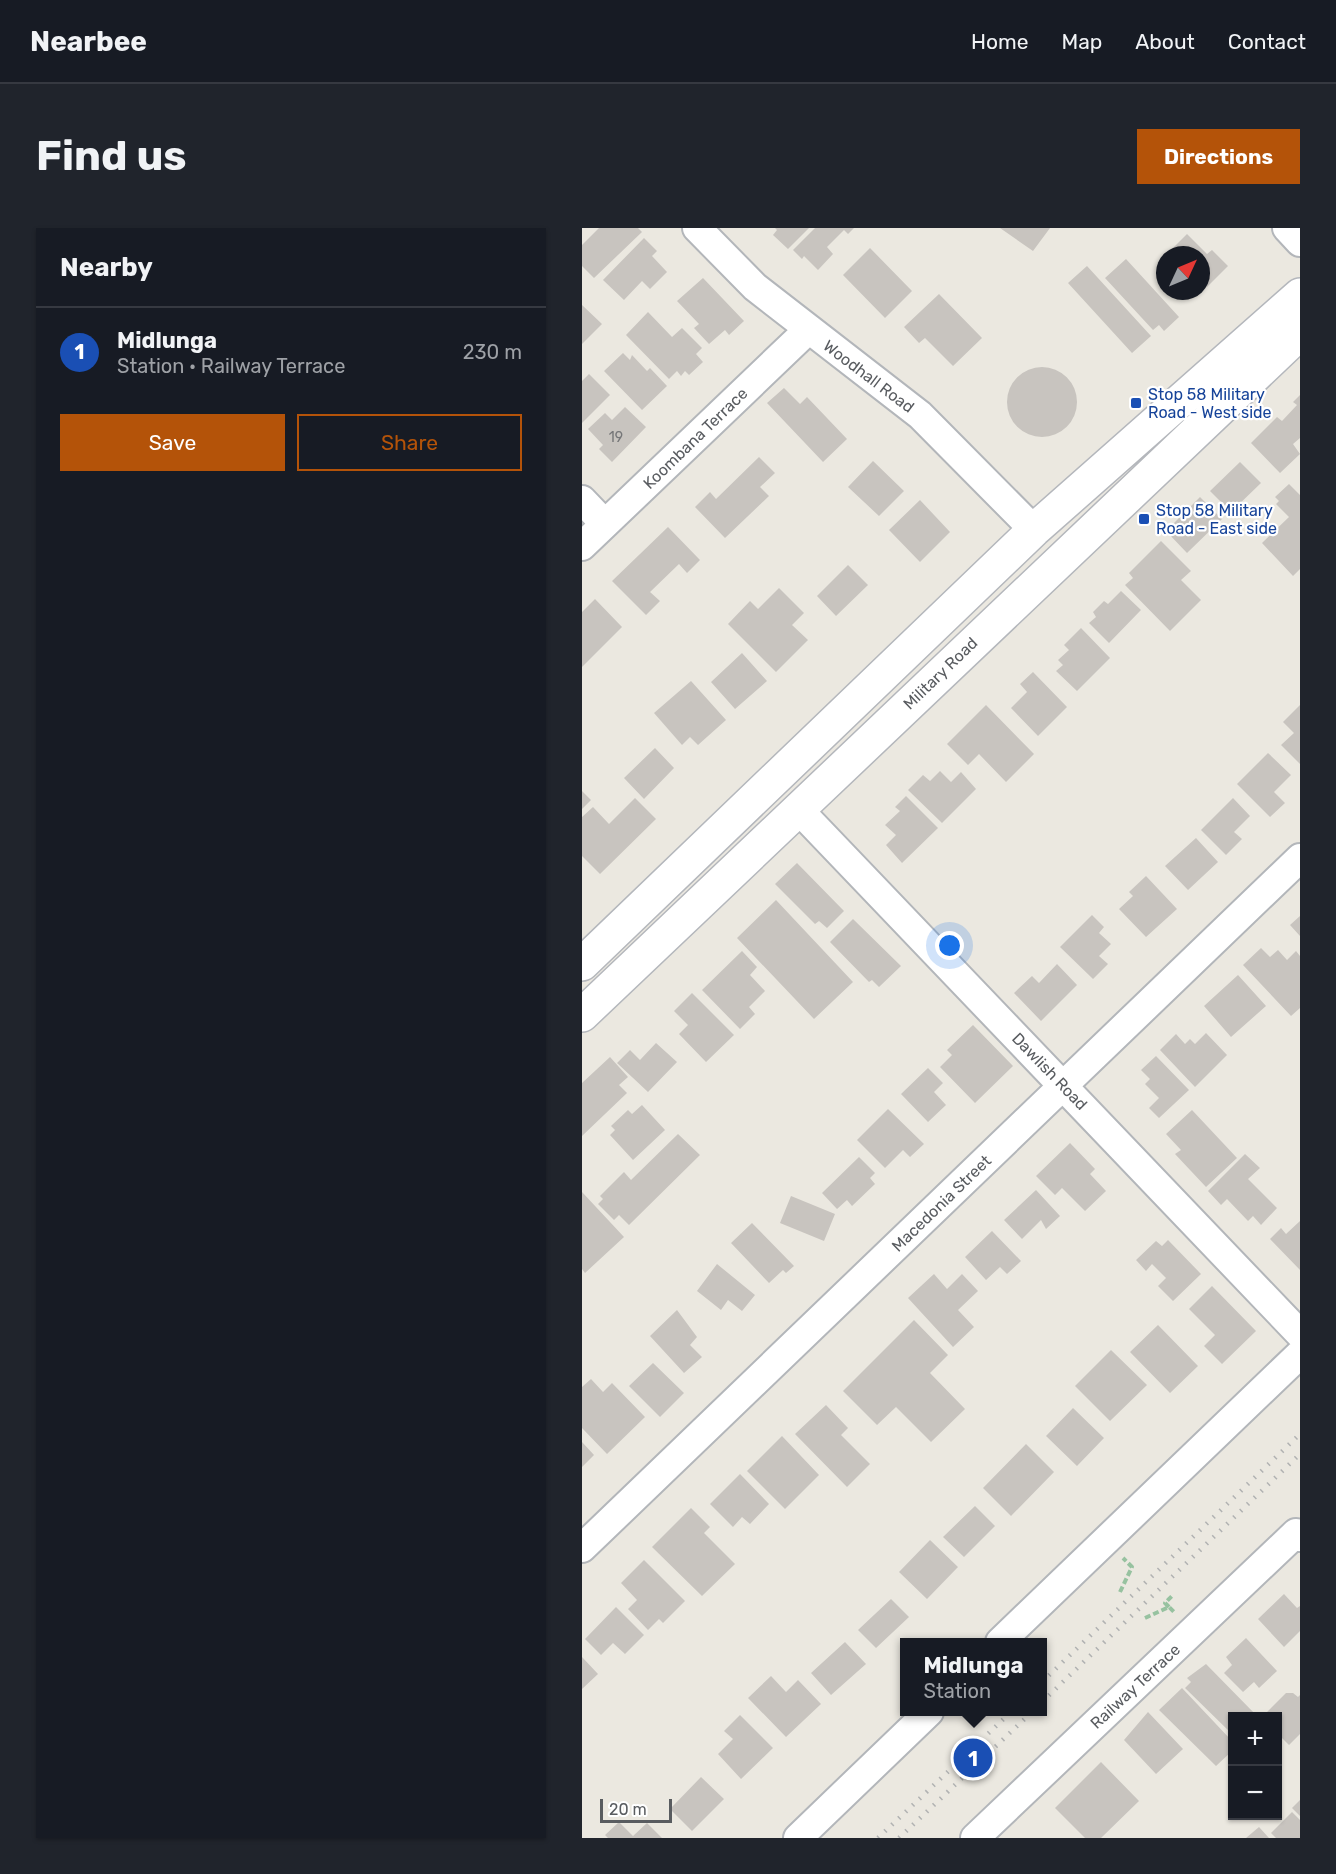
<!DOCTYPE html>
<meta charset="utf-8">
<style>
body{margin:0;font-family:Rubik,sans-serif;background:#20242c;color:#f1f3f6}
.controls{position:absolute;right:18px;bottom:18px;display:grid;overflow:hidden;border-radius:0px;box-shadow:0 2px 4px #0004}
.controls button{width:54px;height:54px;display:grid;place-items:center;padding:0;border:0;border-bottom:2px solid #363941;background:#171b24;color:#f1f3f6;font:30px sans-serif}
.compass{position:absolute;left:574px;top:18px;width:54px;height:54px;border-radius:50%;background:#171b24;box-shadow:0 2px 4px #0004;rotate:46deg}
.scale{position:absolute;left:18px;bottom:15px;width:72px;box-sizing:border-box;padding-left:6px;border:3px solid #595c60;border-top:0;font-size:16px;line-height:21px;white-space:nowrap;color:#595c60;-webkit-text-stroke:4px #fff;paint-order:stroke}
.you{position:absolute;left:368px;top:718px;width:21px;height:21px;margin:-15px;border:4px solid #fff;border-radius:50%;background:#1a73e8;box-shadow:0 0 0 9px #1a73e833}
.badge{display:grid;place-items:center;width:39px;height:39px;border-radius:50%;background:#b45309;color:#fff;font-size:20px;font-weight:700}
.pin{position:absolute;translate:-50% -50%;border:3px solid #fff;box-shadow:0 2px 6px #0006}
.popup{position:absolute;left:318px;top:1410px;width:147px;height:78px;box-sizing:border-box;display:grid;place-content:center;border-radius:0px;background:#171b24;filter:drop-shadow(0 2px 4px #0005);font-size:20px;white-space:nowrap;color:#9ea1a6}
.popup b{font-size:22px;color:#f1f3f6}
.popup::after{content:'';position:absolute;left:50%;top:100%;margin-left:-12px;border:12px solid transparent;border-top-color:#171b24}
.list{margin:0;padding:0;list-style:none}
h2{display:flex;justify-content:space-between;align-items:center;height:78px;margin:0;padding:0 24px;font-size:26px}
h2 small{font-size:20px;font-weight:400;color:#9ea1a6}
.list li{display:grid;grid-template-columns:39px 1fr auto;gap:18px;align-items:center;box-sizing:border-box;height:90px;padding:0 24px;border-top:2px solid #363941}
.list b{display:block;font-size:22px;white-space:nowrap}
.list p{margin:0;font-size:20px;white-space:nowrap;color:#9ea1a6}
.list em{font-size:20px;font-style:normal;color:#9ea1a6}
.actions{display:flex;gap:12px;padding:18px 24px}
.actions a{flex:1;padding:14px 0;border:2px solid #b45309;border-radius:0px;text-align:center;font-size:21px;color:#b45309}
.actions .main{background:#b45309;color:#fff}
.map{position:relative;flex:none;width:718px;height:1610px;overflow:hidden;border-radius:0px}
header{display:flex;align-items:center;gap:36px;box-sizing:border-box;height:84px;padding:0 30px;background:#171b24;border-bottom:2px solid #363941}
header strong{font-size:28px}
nav{display:flex;gap:33px;margin-inline-start:auto;font-size:21px}
.intro{display:flex;align-items:center;justify-content:space-between;box-sizing:border-box;height:144px;padding:0 36px}
h1{margin:0;font-size:42px}
.button{padding:15px 27px;border-radius:0px;background:#b45309;color:#fff;font-size:21px;font-weight:700}
main{display:flex;gap:36px;padding:0 36px}
aside{flex:1;background:#171b24;border-radius:0px;box-shadow:0 2px 4px #0004}
.map>svg:first-child{display:block}
.building{fill:#c8c4bf}
.lines{fill:none;stroke-linecap:round;stroke-linejoin:round}
.street-casing{stroke:#b3b6ba;stroke-width:32}
.secondary-casing{stroke:#b4b7bc;stroke-width:36}
.path{stroke:#97c2a0;stroke-width:4;stroke-dasharray:6 3;stroke-linecap:butt}
.street{stroke:#fff;stroke-width:28}
.secondary{stroke:#fff;stroke-width:33}
.rail{stroke:#b1b2b2;stroke-width:4.5;stroke-dasharray:1.5 8;stroke-linecap:butt}
.transit-dot{fill:#1a4fb4;stroke:#fff;stroke-width:2}
.labels{text-anchor:middle;stroke-width:4.5;stroke-linejoin:round;paint-order:stroke}
.number-label{font-size:14px;fill:#757678}
.street-label{font-size:16px;fill:#595c60;stroke:#fff}
.transit-label{font-size:16px;fill:#164399;stroke:#fff;text-anchor:start}
</style>
<header>
<strong>Nearbee</strong>
<nav><a>Home</a><a>Map</a><a>About</a><a>Contact</a></nav>
</header>
<div class="intro"><h1>Find us</h1><a class="button">Directions</a></div>
<main>
<aside>
<h2>Nearby<small></small></h2>
<ul class="list">
<li><span class="badge" style="background:#1a4fb4">1</span><div><b>Midlunga</b><p>Station · Railway Terrace</p></div><em>230 m</em></li>
</ul>
<div class="actions"><a class="main">Save</a><a>Share</a></div>
</aside>
<div class="map">
<svg width="718" height="1610" viewBox="0 0 718 1610">
<rect width="100%" height="100%" fill="#ebe8e0"/>
<path class="building" d="M 17,0 L 56,0 L 60,4 L 12,50 L 0,38 L 0,17 Z
M 193,0 L 227,0 L 206,21 L 191,7 L 195,2 Z
M 233,0 L 272,0 L 266,6 L 262,2 L 245,19 L 251,26 L 236,42 L 222,28 L 220,31 L 211,22 Z
M 418,0 L 468,0 L 451,23 Z
M 605,6 L 625,26 L 630,22 L 646,38 L 625,59 L 619,53 L 619,27 L 594,27 L 589,22 Z
M 62,10 L 75,23 L 70,28 L 85,44 L 68,61 L 60,53 L 42,72 L 21,52 Z
M 288,20 L 330,63 L 303,90 L 261,47 Z
M 544,31 L 597,89 L 582,103 L 577,97 L 571,102 L 523,50 Z
M 505,38 L 569,108 L 550,125 L 486,55 Z
M 121,50 L 162,93 L 147,107 L 143,102 L 127,116 L 112,100 L 117,96 L 95,73 Z
M 357,66 L 400,110 L 371,138 L 343,110 L 337,115 L 322,99 Z
M 0,77 L 20,96 L 0,116 Z
M 66,84 L 90,109 L 100,100 L 120,120 L 114,126 L 121,134 L 107,147 L 103,143 L 99,148 L 95,143 L 87,151 L 44,107 Z
M 41,125 L 48,132 L 50,127 L 65,143 L 68,140 L 85,158 L 60,182 L 22,143 Z
M425 174a35 35 0 1 1 70 0a35 35 0 1 1-70 0Z
M 7,146 L 28,167 L 0,195 L 0,153 Z
M 202,160 L 218,176 L 225,169 L 265,211 L 241,234 L 185,175 Z
M 718,167 L 718,210 L 711,216 L 718,226 L 698,245 L 669,215 L 695,189 L 700,193 L 715,177 L 711,174 Z
M 43,179 L 64,199 L 30,234 L 17,221 L 21,217 L 6,201 L 23,185 L 30,192 Z
M 177,229 L 193,245 L 178,259 L 187,268 L 143,310 L 113,279 L 128,264 L 134,271 Z
M 291,233 L 322,263 L 297,288 L 266,259 Z
M 658,234 L 679,255 L 649,284 L 628,263 Z
M 707,256 L 718,267 L 718,341 L 711,348 L 680,315 L 707,289 L 694,276 L 697,273 L 693,269 Z
M 618,269 L 640,291 L 605,325 L 584,303 Z
M 338,272 L 368,304 L 338,334 L 307,302 Z
M 86,299 L 118,332 L 105,345 L 97,336 L 68,364 L 78,373 L 64,387 L 30,353 Z
M 579,313 L 609,343 L 599,352 L 619,372 L 588,403 L 543,357 L 551,350 L 547,345 Z
M 266,337 L 286,357 L 254,388 L 235,368 Z
M 197,360 L 222,385 L 210,397 L 226,412 L 194,444 L 146,396 L 168,373 L 176,381 Z
M 539,363 L 559,382 L 527,415 L 507,395 L 514,389 L 511,384 L 522,373 L 526,376 Z
M 13,371 L 40,399 L 0,439 L 0,384 Z
M 499,400 L 528,430 L 495,463 L 474,443 L 481,437 L 476,432 L 487,422 L 482,417 Z
M 160,425 L 185,453 L 153,481 L 129,454 Z
M 451,444 L 485,479 L 456,508 L 429,480 L 445,464 L 438,456 Z
M 109,453 L 144,492 L 116,517 L 108,509 L 100,517 L 72,485 Z
M 404,477 L 452,526 L 424,554 L 397,526 L 386,537 L 365,516 Z
M 718,477 L 718,536 L 699,517 L 712,505 L 701,494 Z
M 73,520 L 92,540 L 62,571 L 42,550 Z
M 686,525 L 709,547 L 692,564 L 703,575 L 688,589 L 655,556 Z
M 358,543 L 369,554 L 379,544 L 394,561 L 360,595 L 326,562 L 341,547 L 348,553 Z
M 0,563 L 9,572 L 0,581 Z
M 324,568 L 356,600 L 320,635 L 304,617 L 314,607 L 303,597 L 318,583 L 313,579 Z
M 53,570 L 74,591 L 18,646 L 0,628 L 0,589 L 11,579 L 27,596 Z
M 651,570 L 668,588 L 652,604 L 660,611 L 644,627 L 619,602 Z
M 614,610 L 636,634 L 606,662 L 583,638 Z
M 215,635 L 262,683 L 245,700 L 237,693 L 233,696 L 193,656 Z
M 564,648 L 595,681 L 564,709 L 537,681 L 551,668 L 547,664 Z
M 194,672 L 271,754 L 232,791 L 155,710 Z
M 510,687 L 522,699 L 517,705 L 529,716 L 517,728 L 526,736 L 511,751 L 478,719 Z
M 718,688 L 718,708 L 708,697 Z
M 271,691 L 319,738 L 297,759 L 290,752 L 287,754 L 248,714 Z
M 679,720 L 688,729 L 696,722 L 705,732 L 714,723 L 718,728 L 718,780 L 709,788 L 661,737 Z
M 160,723 L 175,739 L 168,747 L 183,763 L 167,779 L 173,786 L 158,801 L 120,762 Z
M 475,736 L 495,757 L 459,793 L 432,765 L 450,748 L 457,755 Z
M 656,747 L 684,778 L 649,809 L 622,778 Z
M 110,765 L 152,807 L 124,834 L 97,806 L 106,797 L 92,783 Z
M 391,797 L 431,838 L 393,875 L 358,839 L 370,827 L 365,822 Z
M 624,805 L 645,827 L 613,859 L 578,822 L 594,806 L 603,816 L 608,811 L 613,816 Z
M 74,815 L 95,834 L 66,864 L 35,835 L 48,822 L 58,832 Z
M 574,828 L 607,862 L 577,890 L 567,880 L 577,870 L 563,856 L 568,851 L 559,842 Z
M 28,829 L 46,849 L 37,857 L 45,865 L 0,908 L 0,855 Z
M 346,840 L 361,855 L 352,864 L 364,877 L 346,894 L 319,866 Z
M 60,877 L 83,902 L 51,932 L 28,907 L 33,902 L 29,898 L 46,882 L 50,886 Z
M 306,881 L 342,916 L 328,929 L 321,922 L 303,940 L 275,912 Z
M 610,882 L 655,930 L 624,959 L 593,926 L 599,922 L 584,906 Z
M 96,906 L 118,927 L 47,997 L 37,987 L 32,992 L 16,976 L 21,971 L 18,968 L 42,944 L 49,952 Z
M 488,915 L 513,941 L 508,946 L 524,963 L 503,983 L 480,960 L 473,967 L 454,948 Z
M 663,926 L 678,940 L 666,951 L 695,980 L 679,997 L 671,988 L 666,993 L 645,971 L 639,977 L 626,963 Z
M 277,929 L 293,945 L 288,950 L 293,956 L 270,978 L 265,972 L 255,981 L 240,965 Z
M 454,962 L 478,988 L 464,1001 L 459,992 L 440,1011 L 422,992 Z
M 0,964 L 42,1009 L 3,1045 L 0,1041 Z
M 209,968 L 253,986 L 242,1013 L 198,995 Z
M 718,993 L 718,1042 L 688,1011 L 699,1000 L 704,1006 Z
M 170,995 L 212,1038 L 204,1045 L 201,1042 L 187,1055 L 149,1015 Z
M 410,1003 L 439,1033 L 425,1046 L 418,1039 L 404,1052 L 383,1029 Z
M 586,1012 L 619,1046 L 591,1073 L 576,1058 L 584,1050 L 570,1036 L 564,1043 L 554,1032 L 574,1013 L 580,1018 Z
M 135,1036 L 173,1067 L 160,1083 L 146,1072 L 139,1082 L 115,1063 Z
M 352,1046 L 365,1061 L 380,1046 L 396,1063 L 376,1082 L 392,1099 L 371,1119 L 326,1070 Z
M 630,1058 L 674,1103 L 640,1136 L 622,1118 L 633,1107 L 607,1081 Z
M 95,1082 L 115,1109 L 108,1117 L 120,1129 L 102,1145 L 68,1108 Z
M 332,1092 L 366,1127 L 348,1145 L 383,1181 L 349,1214 L 314,1179 L 295,1197 L 261,1163 Z
M 576,1097 L 616,1138 L 588,1165 L 548,1124 Z
M 529,1122 L 565,1157 L 528,1193 L 493,1158 Z
M 71,1135 L 102,1165 L 78,1189 L 47,1158 Z
M 9,1151 L 21,1164 L 30,1155 L 63,1189 L 25,1226 L 0,1200 L 0,1159 Z
M 244,1177 L 266,1200 L 259,1207 L 288,1236 L 265,1259 L 213,1206 Z
M 491,1180 L 522,1210 L 495,1238 L 464,1208 Z
M 200,1208 L 237,1247 L 203,1281 L 165,1243 Z
M 0,1214 L 12,1227 L 0,1239 Z
M 444,1216 L 472,1244 L 429,1288 L 401,1260 Z
M 158,1246 L 187,1276 L 168,1296 L 160,1289 L 151,1299 L 128,1276 Z
M 393,1278 L 413,1298 L 382,1329 L 361,1309 Z
M 109,1280 L 128,1299 L 122,1305 L 153,1336 L 120,1368 L 70,1319 Z
M 348,1312 L 376,1339 L 345,1371 L 317,1344 Z
M 62,1332 L 103,1373 L 81,1395 L 77,1391 L 66,1402 L 46,1381 L 55,1372 L 39,1355 Z
M 702,1366 L 715,1380 L 718,1378 L 718,1403 L 702,1419 L 676,1391 Z
M 309,1371 L 327,1389 L 294,1420 L 276,1402 Z
M 34,1379 L 62,1407 L 43,1426 L 31,1415 L 19,1427 L 3,1411 Z
M 664,1410 L 695,1443 L 677,1460 L 672,1454 L 661,1464 L 642,1445 L 650,1437 L 644,1429 Z
M 263,1414 L 284,1436 L 249,1467 L 229,1445 Z
M 0,1429 L 16,1446 L 0,1461 Z
M 624,1436 L 675,1488 L 650,1488 L 650,1506 L 603,1460 L 609,1454 L 605,1450 Z
M 189,1448 L 204,1464 L 216,1452 L 239,1476 L 204,1509 L 166,1470 Z
M 600,1460 L 650,1513 L 650,1523 L 634,1538 L 577,1482 Z
M 704,1465 L 711,1465 L 716,1469 L 718,1467 L 718,1506 L 707,1517 L 696,1506 L 696,1488 L 681,1488 Z
M 566,1484 L 601,1521 L 574,1546 L 542,1512 Z
M 158,1487 L 191,1520 L 159,1551 L 136,1526 L 151,1511 L 142,1503 Z
M 519,1534 L 557,1573 L 519,1610 L 503,1610 L 473,1580 Z
M 119,1549 L 142,1571 L 110,1603 L 88,1581 Z
M 718,1572 L 718,1588 L 710,1580 Z
M 710,1584 L 718,1592 L 718,1610 L 694,1610 L 689,1605 Z
M 37,1594 L 51,1608 L 65,1595 L 80,1610 L 26,1610 L 23,1607 Z
M 677,1599 L 687,1610 L 664,1610 Z"/>
<g class="lines">
<g class="street-casing">
<path id="street" d="M 115,0 L 173,59 L 338,187 L 452,302
M 705,0 L 718,14
M 0,272 L 23,296
M 0,318 L 226,102
M 216,581 L 718,1106
M 0,1320 L 718,630
M 418,1414 L 718,1126
M 216,1610 L 347,1484
M 393,1610 L 714,1305 L 718,1309"/>
</g>
<g class="secondary-casing">
<path id="secondary" d="M 0,736 L 452,302 L 718,67
M 0,787 L 718,105"/>
</g>
<path class="path" d="M 538,1364 L 550,1339 L 541,1330
M 587,1379 L 583,1375 L 591,1367
M 563,1390 L 587,1379 L 593,1385"/>
<use href="#street" class="street"/>
<use href="#secondary" class="secondary"/>
<path class="rail" d="M 460,1454 L 718,1206
M 460,1474 L 718,1226
M 296,1610 L 429,1484
M 317,1610 L 450,1484"/>
</g>
<g class="transit-dot">
<rect x="548" y="169" width="12" height="12" rx="3"/>
<rect x="556" y="285" width="12" height="12" rx="3"/>
</g>
<g class="labels">
<g class="number-label">
<text x="34" y="214">19</text>
</g>
<g class="street-label">
<text transform="translate(287 148) rotate(37)" y="6">Woodhall Road</text>
<text transform="translate(113 210) rotate(-44)" y="6">Koombana Terrace</text>
<text transform="translate(358 445) rotate(-44)" y="6">Military Road</text>
<text transform="translate(468 843) rotate(46)" y="6">Dawlish Road</text>
<text transform="translate(359 975) rotate(-44)" y="6">Macedonia Street</text>
<text transform="translate(553 1458) rotate(-43)" y="6">Railway Terrace</text>
</g>
<g class="transit-label">
<text x="566" y="172">Stop 58 Military<tspan x="566" dy="18">Road - West side</tspan></text>
<text x="574" y="288">Stop 58 Military<tspan x="574" dy="18">Road - East side</tspan></text>
</g>
</g>
</svg>
<div class="controls">
<button>+</button>
<button>−</button>
</div>
<svg class="compass" viewBox="-18 -18 36 36"><path d="M0-13l5 13h-10z" fill="#e53935"/><path d="M0 13l5-13h-10z" fill="#9ea1a6"/></svg>
<div class="scale">20 m</div>
<div class="you"></div>
<div class="pin badge" style="left:391px;top:1530px;background:#1a4fb4">1</div>
<div class="popup"><b>Midlunga</b>Station</div>
</div>
</main>
